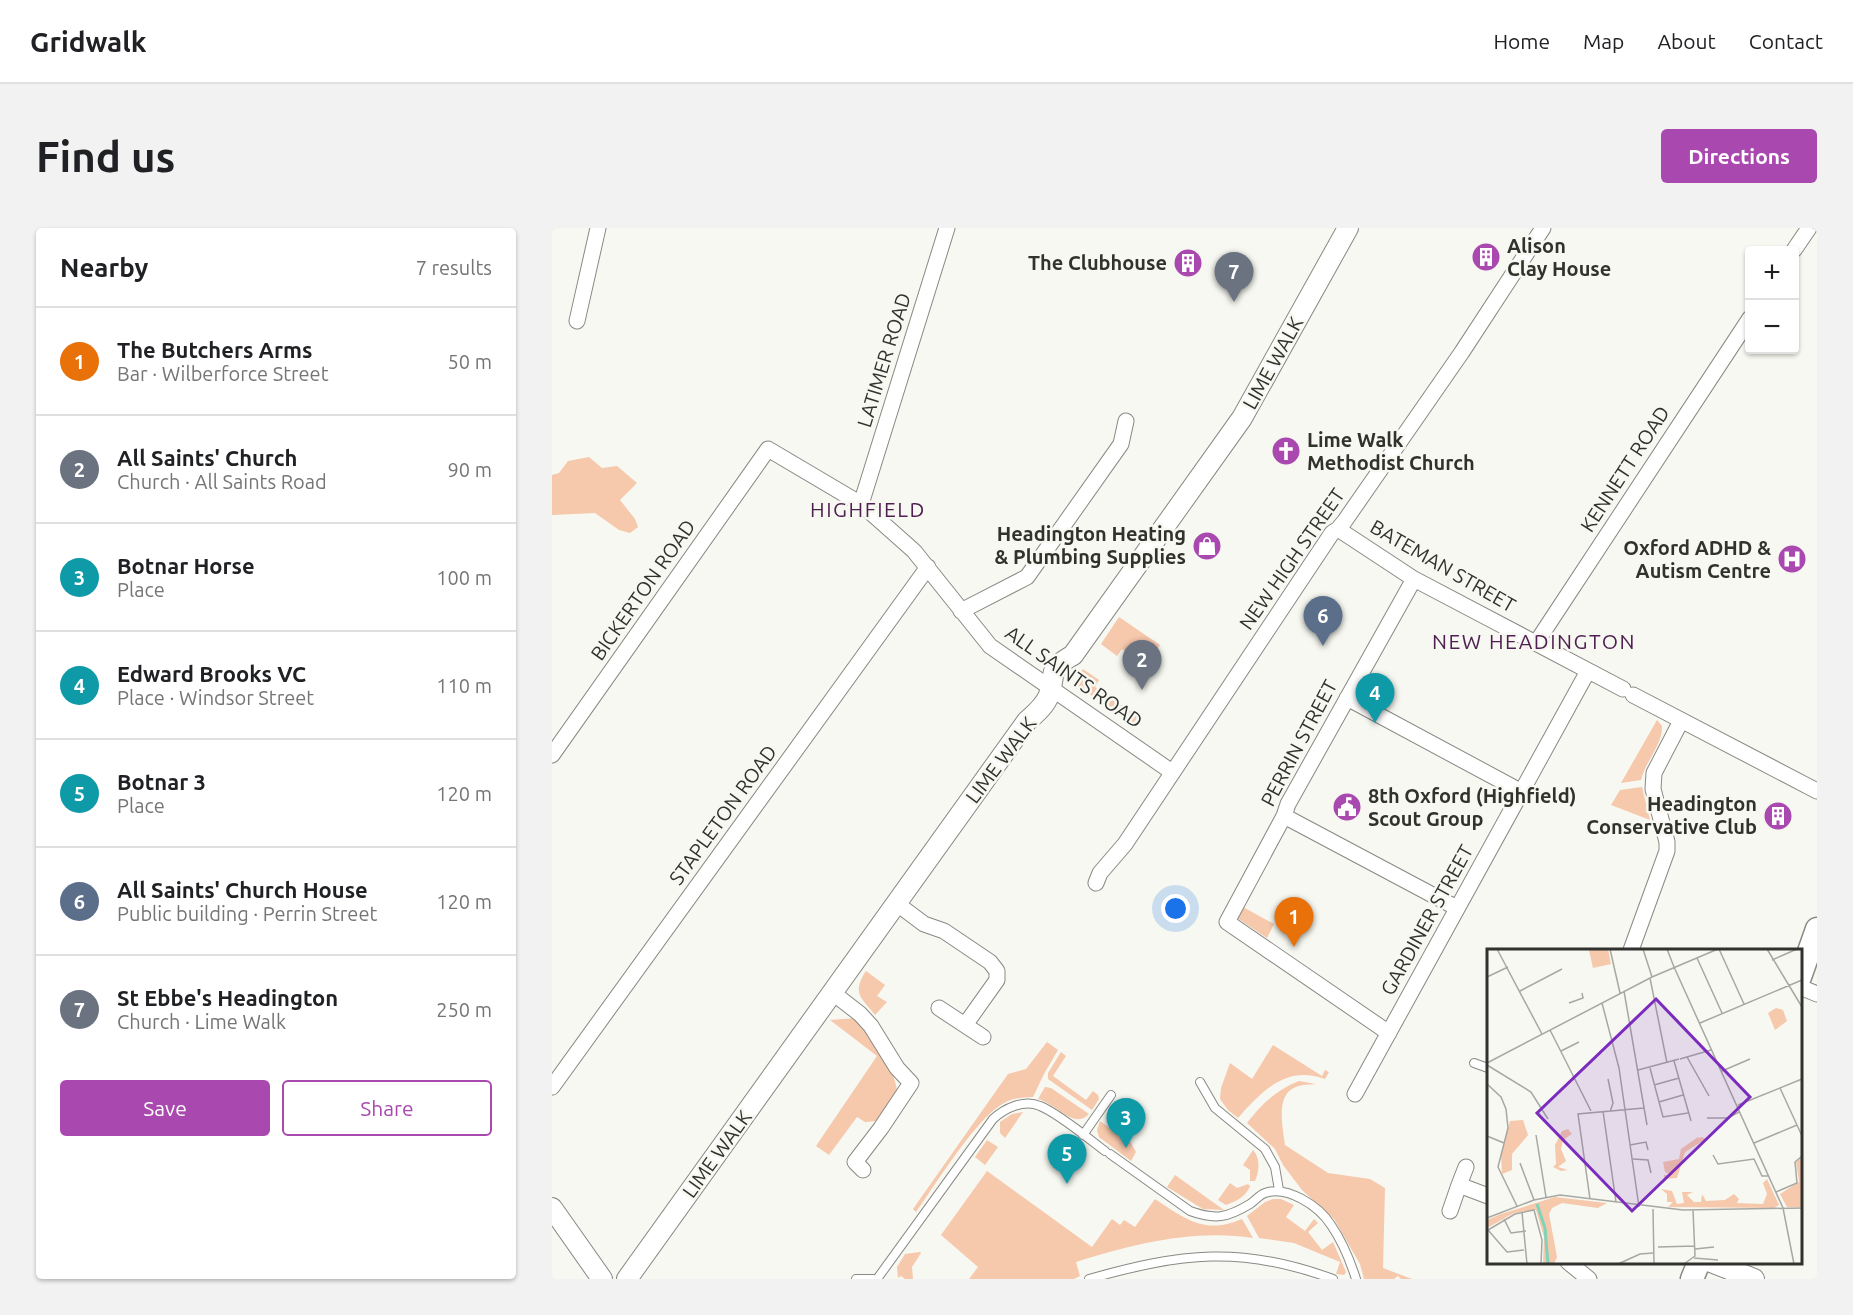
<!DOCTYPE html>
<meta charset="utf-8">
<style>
body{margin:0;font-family:Ubuntu,sans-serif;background:#f2f2f2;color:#202124}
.controls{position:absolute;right:18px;top:18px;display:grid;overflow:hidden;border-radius:6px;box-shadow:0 2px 4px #0004}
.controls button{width:54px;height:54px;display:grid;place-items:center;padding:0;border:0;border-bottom:2px solid #e0e0e0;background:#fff;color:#202124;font:30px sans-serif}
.you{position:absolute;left:624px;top:681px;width:21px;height:21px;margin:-15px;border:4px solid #fff;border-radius:50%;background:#1a73e8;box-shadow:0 0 0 9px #1a73e833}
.badge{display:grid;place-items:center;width:39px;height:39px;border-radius:50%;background:#a948af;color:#fff;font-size:20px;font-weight:700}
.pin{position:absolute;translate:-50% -50px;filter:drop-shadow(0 2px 3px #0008)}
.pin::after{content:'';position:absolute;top:32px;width:21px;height:18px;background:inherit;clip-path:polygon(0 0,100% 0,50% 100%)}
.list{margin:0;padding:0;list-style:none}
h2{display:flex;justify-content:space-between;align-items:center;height:78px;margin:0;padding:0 24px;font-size:26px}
h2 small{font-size:20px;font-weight:400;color:#757577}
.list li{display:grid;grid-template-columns:39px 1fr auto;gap:18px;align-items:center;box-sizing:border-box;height:108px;padding:0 24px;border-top:2px solid #e0e0e0}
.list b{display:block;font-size:22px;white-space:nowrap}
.list p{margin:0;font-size:20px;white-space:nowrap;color:#757577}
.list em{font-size:20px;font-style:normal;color:#757577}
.actions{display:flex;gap:12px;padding:18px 24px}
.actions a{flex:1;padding:14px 0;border:2px solid #a948af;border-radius:6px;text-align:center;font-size:21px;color:#a948af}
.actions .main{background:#a948af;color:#fff}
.map{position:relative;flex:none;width:1265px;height:1051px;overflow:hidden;border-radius:6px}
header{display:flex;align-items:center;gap:36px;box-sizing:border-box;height:84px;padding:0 30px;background:#fff;border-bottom:2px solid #e0e0e0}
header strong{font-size:28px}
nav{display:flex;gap:33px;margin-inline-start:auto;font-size:21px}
.intro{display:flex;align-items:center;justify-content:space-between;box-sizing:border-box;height:144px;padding:0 36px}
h1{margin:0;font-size:42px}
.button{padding:15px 27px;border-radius:6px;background:#a948af;color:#fff;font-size:21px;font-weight:700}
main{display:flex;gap:36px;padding:0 36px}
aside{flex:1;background:#fff;border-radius:6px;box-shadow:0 2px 4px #0004}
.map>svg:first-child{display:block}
.green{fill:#f6c8ac}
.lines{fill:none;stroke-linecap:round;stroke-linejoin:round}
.service-casing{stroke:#888983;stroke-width:10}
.minor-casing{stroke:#888983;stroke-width:17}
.tertiary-casing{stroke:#888983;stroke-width:22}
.secondary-casing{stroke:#888983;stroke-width:25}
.service{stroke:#fff;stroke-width:8}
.minor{stroke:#fff;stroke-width:15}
.tertiary{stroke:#fff;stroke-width:20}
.secondary{stroke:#fff;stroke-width:22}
.labels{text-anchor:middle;stroke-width:5;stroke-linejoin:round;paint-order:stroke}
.poi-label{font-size:20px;font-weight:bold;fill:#31312e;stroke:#f7f8f1;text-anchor:end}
.street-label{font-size:20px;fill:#31312e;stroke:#f7f8f1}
.neighbourhood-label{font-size:21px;letter-spacing:1.5px;fill:#4e1f50;stroke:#f7f8f1}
.inset-river{fill:none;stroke:#7ed4b8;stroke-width:3}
.inset-road{fill:none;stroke:#a8a8a3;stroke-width:1.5}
.view{fill:#7b2cbf;fill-opacity:0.15;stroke:#7b2cbf;stroke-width:3}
.inset-edge{fill:none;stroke:#31312e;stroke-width:3}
</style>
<header>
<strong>Gridwalk</strong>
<nav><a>Home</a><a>Map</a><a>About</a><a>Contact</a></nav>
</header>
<div class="intro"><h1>Find us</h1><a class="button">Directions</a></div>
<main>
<aside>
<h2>Nearby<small>7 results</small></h2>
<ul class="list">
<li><span class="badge" style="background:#e8710a">1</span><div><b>The Butchers Arms</b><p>Bar · Wilberforce Street</p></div><em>50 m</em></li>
<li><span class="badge" style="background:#6b7280">2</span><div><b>All Saints' Church</b><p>Church · All Saints Road</p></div><em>90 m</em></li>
<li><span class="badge" style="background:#0f9aa8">3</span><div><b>Botnar Horse</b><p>Place</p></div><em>100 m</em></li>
<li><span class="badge" style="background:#0f9aa8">4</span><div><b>Edward Brooks VC</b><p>Place · Windsor Street</p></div><em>110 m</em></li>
<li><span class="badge" style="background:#0f9aa8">5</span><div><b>Botnar 3</b><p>Place</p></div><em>120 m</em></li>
<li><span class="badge" style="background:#5c6f8a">6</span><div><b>All Saints' Church House</b><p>Public building · Perrin Street</p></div><em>120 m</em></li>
<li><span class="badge" style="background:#6b7280">7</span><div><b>St Ebbe's Headington</b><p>Church · Lime Walk</p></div><em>250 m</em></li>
</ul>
<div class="actions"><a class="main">Save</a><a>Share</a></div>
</aside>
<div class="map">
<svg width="1265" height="1051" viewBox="0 0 1265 1051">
<rect width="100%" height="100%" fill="#f7f8f1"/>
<path class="green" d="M 37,229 L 50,240 L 65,238 L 85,255 L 68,272 L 83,291 L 86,299 L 78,305 L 67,302 L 43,285 L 0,287 L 0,247 L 7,245 L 16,233 Z
M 567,389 L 608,417 L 594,438 L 570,421 L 565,428 L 549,416 Z
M 531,441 L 547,452 L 543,459 L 586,488 L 581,496 L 521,455 Z
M 1105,492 L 1110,498 C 1111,516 1093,534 1089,552 L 1069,555 Z
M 1090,559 L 1098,592 L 1059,577 L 1068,562 Z
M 691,679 L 722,696 L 715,710 L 685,690 Z
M 314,743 L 333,757 L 325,768 L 335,774 L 323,787 C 310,770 299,766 314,743 Z
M 304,790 C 320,805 342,840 345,862 L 325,893 L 313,894 L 305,889 L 277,927 L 264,918 L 325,828 L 278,792 Z
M 495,814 L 506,822 L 492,846 L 481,869 C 472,870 463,869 454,874 C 425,888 385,955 364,984 L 361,981 L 456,846 L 474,841 Z
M 721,817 L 770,848 L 773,842 L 777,844 L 773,851 C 734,837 710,863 686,890 L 676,882 L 668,871 L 669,860 L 678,835 L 700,851 Z
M 509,824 L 514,828 L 501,848 L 534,872 L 541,863 L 546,867 L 547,871 L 540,882 L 496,851 L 496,845 Z
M 747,853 L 764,856 C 756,857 747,856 740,861 C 724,870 731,902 733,917 L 776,945 L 818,951 L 833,960 L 831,1040 L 860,1051 L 849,1051 L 846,1048 L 842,1051 L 812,1051 L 808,1036 L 782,991 L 750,962 L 731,937 L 723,921 L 695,895 C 710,876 724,862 747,853 Z
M 493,859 L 499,860 L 537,886 C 522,902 505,876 486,871 Z
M 568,876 L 588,891 L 576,907 L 556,893 Z
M 471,884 L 453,910 L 448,905 L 448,894 L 460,886 Z
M 548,893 L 579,915 L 584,924 L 579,933 L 547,909 L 545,902 Z
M 435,912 L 446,919 L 433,937 L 423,929 Z
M 701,922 C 709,931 707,944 703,953 L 698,953 L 698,942 L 691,937 Z
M 435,943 L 540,1019 L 560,991 L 568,997 L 572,992 L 583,999 L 603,971 C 633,991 653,1007 690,991 L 701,1010 C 641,1001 581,1016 524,1034 L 528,1048 L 522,1051 L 417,1051 L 426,1039 L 389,1007 Z
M 623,947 L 672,982 L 651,981 L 615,959 Z
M 678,955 L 685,960 L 696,956 L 698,958 C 694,969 684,973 674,977 L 666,972 Z
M 721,971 L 729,971 L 742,977 L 734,989 L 753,1003 L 762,991 L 766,995 L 756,1004 L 770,1022 L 781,1014 L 794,1044 L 792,1047 L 784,1046 L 788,1034 L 742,1015 L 707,1010 L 695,988 L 713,974 Z
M 368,1024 L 369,1025 L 360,1039 L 361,1051 L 353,1051 L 349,1048 L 346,1050 L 345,1039 L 353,1026 Z"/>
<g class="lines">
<g class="service-casing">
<path id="service" d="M 922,835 L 936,840
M 648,854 L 663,880 L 713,921 L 723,939 L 727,962
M 531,907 L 559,867
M 558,926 L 638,983 C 663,992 675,990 698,976 C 703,973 707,967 713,965 C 735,957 767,978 779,997 C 790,1013 798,1032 804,1051
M 304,1051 L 321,1051
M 325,1051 L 441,891 C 453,880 472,871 488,878 C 506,885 537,911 553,923
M 537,1051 C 630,1025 688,1017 781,1051"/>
</g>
<g class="minor-casing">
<path id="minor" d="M 1242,22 L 1257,0
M 25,93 L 46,0
M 309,276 L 395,0
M 786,301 L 862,351 L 1071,461
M 409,383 L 475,349 L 569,216 L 574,193
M 984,415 L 1198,90
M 1081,467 L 1265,563
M 795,470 L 970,564
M 0,527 L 216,221 L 309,276 L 362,323 L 438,418 L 620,544
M 732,588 L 905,680
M 544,655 L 548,645 L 573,616 L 780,305 L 786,301 L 792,294 L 910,124 L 991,0
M 344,675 L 372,696 L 392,703 L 438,734 L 445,743 L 445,752 L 413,797
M 1079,722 L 1115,623 L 1115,614 L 1101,561 L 1102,545 L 1129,493
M 1248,759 L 1265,766
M 281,765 L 308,786 L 319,798 L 345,840 L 359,855 L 329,900 L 303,934 L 311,942
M 387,780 L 431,809
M 837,805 L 675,694 L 732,588 L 736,576 L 862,351
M 0,859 L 376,339
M 803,866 L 1036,443
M 914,939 L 907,957 L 936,968
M 898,983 L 907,957
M 1016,1034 L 1037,1051"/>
</g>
<g class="tertiary-casing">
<path id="tertiary" d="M 0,980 L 50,1051
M 1159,1034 L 1202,1051
M 75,1051 L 475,493 C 483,486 493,478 497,467 C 505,442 494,443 521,427 L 690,190 L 796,0"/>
</g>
<g class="secondary-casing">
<path id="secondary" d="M 1248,749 L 1265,701
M 1140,1051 L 1147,1034"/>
</g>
<use href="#service" class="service"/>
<use href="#minor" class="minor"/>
<use href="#tertiary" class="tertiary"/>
<use href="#secondary" class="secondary"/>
</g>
<defs>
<g id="building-disc" transform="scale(1.5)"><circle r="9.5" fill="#a948af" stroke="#f7f8f1"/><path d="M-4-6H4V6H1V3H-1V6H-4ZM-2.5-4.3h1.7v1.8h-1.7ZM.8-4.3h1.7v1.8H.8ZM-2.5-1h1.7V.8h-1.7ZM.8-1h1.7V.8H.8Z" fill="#fff"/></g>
<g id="church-disc" transform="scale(1.5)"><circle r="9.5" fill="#a948af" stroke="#f7f8f1"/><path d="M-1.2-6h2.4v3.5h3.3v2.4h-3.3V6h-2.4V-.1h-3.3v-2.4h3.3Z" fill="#fff"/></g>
<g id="shop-disc" transform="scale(1.5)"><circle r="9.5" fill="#a948af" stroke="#f7f8f1"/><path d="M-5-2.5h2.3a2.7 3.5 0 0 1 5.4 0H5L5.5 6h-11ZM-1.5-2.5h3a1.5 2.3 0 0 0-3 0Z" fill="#fff"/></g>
<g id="hospital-disc" transform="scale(1.5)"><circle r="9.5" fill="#a948af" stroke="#f7f8f1"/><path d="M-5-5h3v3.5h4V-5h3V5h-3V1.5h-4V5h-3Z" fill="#fff"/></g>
<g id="civic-disc" transform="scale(1.5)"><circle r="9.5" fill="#a948af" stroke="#f7f8f1"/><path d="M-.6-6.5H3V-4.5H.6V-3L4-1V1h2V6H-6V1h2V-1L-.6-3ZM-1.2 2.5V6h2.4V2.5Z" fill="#fff"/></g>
</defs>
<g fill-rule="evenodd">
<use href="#building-disc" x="934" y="29"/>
<use href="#building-disc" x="636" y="35"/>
<use href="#church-disc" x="734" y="223"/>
<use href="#shop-disc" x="655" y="318"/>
<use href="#hospital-disc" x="1240" y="331"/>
<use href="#civic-disc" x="795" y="579"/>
<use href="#building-disc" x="1226" y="588"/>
</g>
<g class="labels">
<g class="poi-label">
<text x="955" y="25" text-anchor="start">Alison<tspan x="955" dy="23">Clay House</tspan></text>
<text x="615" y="42">The Clubhouse</text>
<text x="755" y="219" text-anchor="start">Lime Walk<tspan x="755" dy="23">Methodist Church</tspan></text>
<text x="634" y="313">Headington Heating<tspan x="634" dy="23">&amp; Plumbing Supplies</tspan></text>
<text x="1219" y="327">Oxford ADHD &amp;<tspan x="1219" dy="23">Autism Centre</tspan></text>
<text x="816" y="575" text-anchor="start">8th Oxford (Highfield)<tspan x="816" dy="23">Scout Group</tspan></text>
<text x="1205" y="583">Headington<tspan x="1205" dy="23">Conservative Club</tspan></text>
</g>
<g class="street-label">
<text transform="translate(332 132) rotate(-73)" y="7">LATIMER ROAD</text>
<text transform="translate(721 135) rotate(-61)" y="7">LIME WALK</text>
<text transform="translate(1073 241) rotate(-57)" y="7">KENNETT ROAD</text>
<text transform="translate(740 331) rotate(-55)" y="7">NEW HIGH STREET</text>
<text transform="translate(891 338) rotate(30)" y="7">BATEMAN STREET</text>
<text transform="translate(91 362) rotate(-55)" y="7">BICKERTON ROAD</text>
<text transform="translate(522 449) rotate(35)" y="7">ALL SAINTS ROAD</text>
<text transform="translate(747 515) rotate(-62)" y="7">PERRIN STREET</text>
<text transform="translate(449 532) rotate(-53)" y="7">LIME WALK</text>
<text transform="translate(171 587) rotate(-54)" y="7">STAPLETON ROAD</text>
<text transform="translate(875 692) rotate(-61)" y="7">GARDINER STREET</text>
<text transform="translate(165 926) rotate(-54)" y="7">LIME WALK</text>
</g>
<g class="neighbourhood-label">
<text x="316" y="289">HIGHFIELD</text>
<text x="982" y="421">NEW HEADINGTON</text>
</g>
</g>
<g transform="translate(935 721)">
<rect width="315" height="315" fill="#f7f8f1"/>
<path d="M 121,0 L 124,15 L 106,19 L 102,1 ZM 289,59 L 296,61 L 300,72 L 288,81 L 281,64 ZM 36,171 L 41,186 L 25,205 L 25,221 L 15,225 L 14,205 L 23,172 ZM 81,180 L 85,185 L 76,191 L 74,200 L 79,212 L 71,218 L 81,221 L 74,222 L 66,218 L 69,215 L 68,196 L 75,182 ZM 211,188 L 212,189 L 215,188 L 219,190 L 198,203 L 190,229 L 177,230 L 177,226 L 184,226 L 178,223 L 176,213 L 192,210 L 194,200 ZM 315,208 L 315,258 L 300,258 L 293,245 L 312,233 L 309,213 ZM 280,230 L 292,256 L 287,259 L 181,258 L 186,253 L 180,253 L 180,245 L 174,240 L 185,242 L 190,255 L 197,254 L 195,243 L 206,243 L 200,246 L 207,253 L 214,253 L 215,245 L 219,252 L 238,251 L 247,245 L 252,250 L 250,254 L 276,255 L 280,245 L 276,234 ZM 68,248 L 120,254 L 111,259 L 75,254 L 65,259 L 62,265 L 70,308 L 67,315 L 56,315 L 57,288 L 49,261 L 27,264 L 0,279 L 0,271 L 14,265 Z" fill="#f6c8ac"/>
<path class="inset-river" d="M 50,255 L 58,279 L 61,315"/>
<path class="inset-road" d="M 10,0 L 55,85M 123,0 L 133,44M 156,0 L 165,28M 180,0 L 187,18M 232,0 L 257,55M 280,0 L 315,58M 210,9 L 235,64M 285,11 L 310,0M 187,18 L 296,259 L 307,315M 0,28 L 21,18M 163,29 L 180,114M 33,42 L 75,20M 137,42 L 160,176M 82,54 L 96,49 L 95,44M 115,54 L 132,119 L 152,258M 213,74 L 315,31M 63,81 L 104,162M 74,102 L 92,93M 200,108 L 222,147M 193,110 L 224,101M 187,112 L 204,172M 0,114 L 165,28 L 231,0M 0,116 L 44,143 L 61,170M 163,119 L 176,168 L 201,164M 151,121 L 192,110M 235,122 L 263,110M 121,130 L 126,154 L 123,163M 0,135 L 14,148 L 19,160 L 21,179 L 11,218 L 30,257M 167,136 L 192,129M 293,139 L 315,187M 172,153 L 196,146M 251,156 L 315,130M 116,162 L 129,253M 220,169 L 241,169 L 252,163M 49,186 L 59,248M 0,187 L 17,194M 267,194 L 310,176M 143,196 L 159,193 L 161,201M 226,206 L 231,215 L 267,210 L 275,227 L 281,227M 146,210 L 161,211 L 164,224M 33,214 L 47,251M 289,243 L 310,234 L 308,213 L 315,207M 103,250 L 91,165 L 157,159M 166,260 L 167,315M 35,263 L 40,315M 0,269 L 47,251 L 73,246 L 196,261 L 315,259M 17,270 L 24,284 L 39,282M 171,298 L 208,297M 208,300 L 227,298M 37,301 L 20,303 L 1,281 L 28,265 L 47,261 L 55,291 L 54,315M 207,309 L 231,311M 131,315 L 153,305 L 166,304M 197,315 L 208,307 L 206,261"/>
<path class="view" d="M 169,50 L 263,148 L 145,262 L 50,164 Z"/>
<rect width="315" height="315" class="inset-edge"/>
</g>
</svg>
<div class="controls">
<button>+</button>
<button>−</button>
</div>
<div class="you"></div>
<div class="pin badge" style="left:742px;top:719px;background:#e8710a">1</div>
<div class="pin badge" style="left:590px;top:462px;background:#6b7280">2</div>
<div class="pin badge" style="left:574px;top:920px;background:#0f9aa8">3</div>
<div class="pin badge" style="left:823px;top:495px;background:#0f9aa8">4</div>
<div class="pin badge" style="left:515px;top:956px;background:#0f9aa8">5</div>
<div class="pin badge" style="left:771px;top:418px;background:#5c6f8a">6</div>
<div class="pin badge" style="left:682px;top:74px;background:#6b7280">7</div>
</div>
</main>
